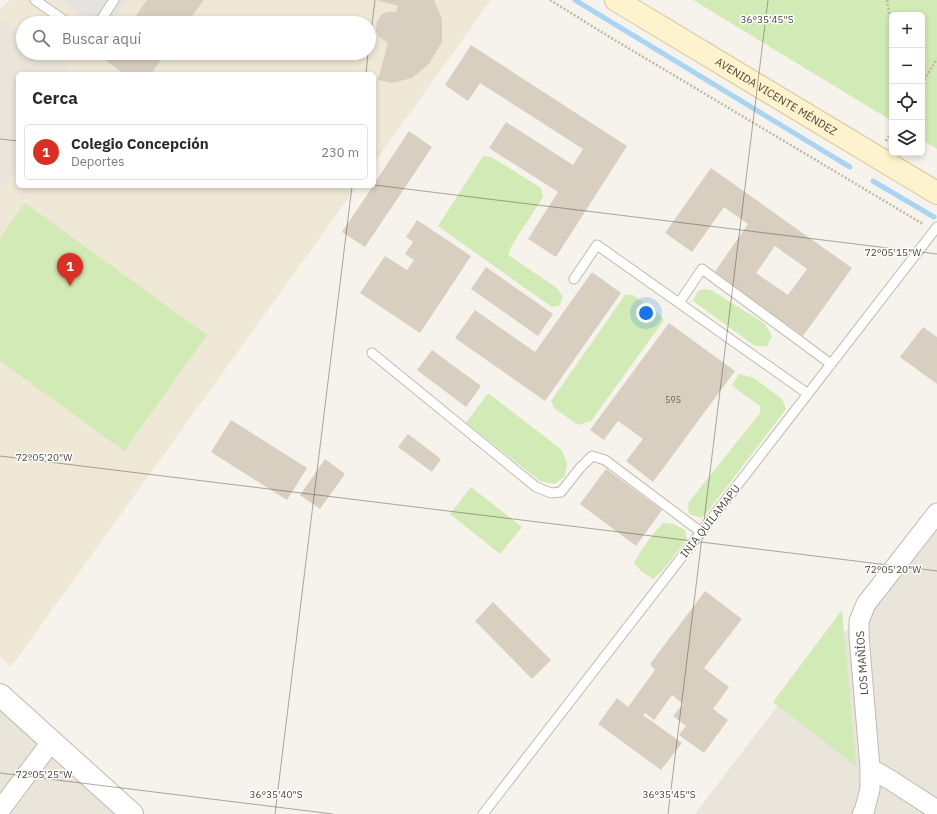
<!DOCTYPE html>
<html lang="es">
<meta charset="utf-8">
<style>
body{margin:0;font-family:"IBM Plex Sans",sans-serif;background:#f2f2f3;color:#2b2b33}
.controls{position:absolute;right:12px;top:12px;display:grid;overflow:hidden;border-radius:6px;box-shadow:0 2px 6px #0003}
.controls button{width:36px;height:36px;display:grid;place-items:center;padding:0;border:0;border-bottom:1px solid #e1e1e2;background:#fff;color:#2b2b33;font:20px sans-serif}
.you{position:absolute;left:646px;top:313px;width:14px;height:14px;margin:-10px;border:3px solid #fff;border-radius:50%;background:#1a73e8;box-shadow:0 0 0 6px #1a73e833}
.badge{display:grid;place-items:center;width:26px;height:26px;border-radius:50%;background:#d93025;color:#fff;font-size:13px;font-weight:700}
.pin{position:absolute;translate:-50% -33px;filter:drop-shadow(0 1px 2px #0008)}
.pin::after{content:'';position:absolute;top:21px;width:14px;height:12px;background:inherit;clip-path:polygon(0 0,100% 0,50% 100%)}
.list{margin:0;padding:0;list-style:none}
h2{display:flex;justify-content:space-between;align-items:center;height:52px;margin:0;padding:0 16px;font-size:17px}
h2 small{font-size:13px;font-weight:400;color:#7c7c81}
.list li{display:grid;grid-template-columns:26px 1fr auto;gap:12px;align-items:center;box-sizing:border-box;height:56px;margin:0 8px 8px;padding:0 8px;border:1px solid #e1e1e2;border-radius:6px}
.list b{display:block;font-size:15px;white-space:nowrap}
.list p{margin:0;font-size:13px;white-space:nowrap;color:#7c7c81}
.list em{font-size:13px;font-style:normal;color:#7c7c81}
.icon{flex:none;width:22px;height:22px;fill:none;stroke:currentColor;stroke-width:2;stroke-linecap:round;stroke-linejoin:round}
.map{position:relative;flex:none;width:937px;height:814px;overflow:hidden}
.search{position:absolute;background:#fff;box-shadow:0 2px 6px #0003;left:16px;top:16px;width:360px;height:44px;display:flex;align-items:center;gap:10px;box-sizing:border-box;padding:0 14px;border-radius:22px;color:#7c7c81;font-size:15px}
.panel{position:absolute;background:#fff;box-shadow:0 2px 6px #0003;left:16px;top:72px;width:360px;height:116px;border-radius:6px}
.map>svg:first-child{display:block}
.residential{fill:#eae5da}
.education{fill:#efe8d6}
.green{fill:#d2eab5}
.parking{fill:#e5e3e0}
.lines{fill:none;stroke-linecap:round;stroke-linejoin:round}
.stream{stroke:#a9d4f2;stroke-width:5}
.building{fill:#d8cfc1;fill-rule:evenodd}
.service-casing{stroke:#c2bbae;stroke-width:11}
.minor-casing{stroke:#c2bbae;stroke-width:21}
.tertiary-casing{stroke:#c2bbae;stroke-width:24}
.secondary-casing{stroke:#d6c79b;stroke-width:24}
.path{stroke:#c4b79f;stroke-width:2.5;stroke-dasharray:2 2;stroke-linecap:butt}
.service{stroke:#fff;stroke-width:9}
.minor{stroke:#fff;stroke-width:19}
.tertiary{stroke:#fff;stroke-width:22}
.secondary{stroke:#fff3cd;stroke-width:22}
.ticks{fill:none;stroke:#4b4439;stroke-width:1;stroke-opacity:0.45}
.labels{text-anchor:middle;stroke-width:3;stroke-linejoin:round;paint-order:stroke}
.number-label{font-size:9px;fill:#6e675b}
.street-label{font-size:11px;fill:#4b4439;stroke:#fff}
.ticks-label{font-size:10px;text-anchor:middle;fill:#4b4439;stroke:#fff;stroke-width:3;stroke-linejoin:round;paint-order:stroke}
</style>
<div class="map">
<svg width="937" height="814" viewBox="0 0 937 814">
<rect width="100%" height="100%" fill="#f6f3ec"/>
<path class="residential" d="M 0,17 L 23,33 L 23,53 L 50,53 L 78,74 L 18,74 L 18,167 L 0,192 Z
M 937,519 L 937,814 L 695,814 L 784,697 L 847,630 Z
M 0,707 L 120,814 L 0,814 Z"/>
<path class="education" d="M 10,0 L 491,0 L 374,163 L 374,74 L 78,74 L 50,53 L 369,53 L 369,23 L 23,23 L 23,33 L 0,17 L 0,9 Z
M 18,167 L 18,186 L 357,186 L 11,667 L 0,657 L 0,192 Z"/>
<path class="green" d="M 693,0 L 937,0 L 937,149 L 922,140 L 922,15 L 892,15 L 892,121 Z
M 483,156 L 491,157 L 541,188 L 543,197 L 512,245 L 508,255 L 557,288 L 563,297 L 560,305 L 552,307 L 453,237 L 438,226 Z
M 25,203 L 207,335 L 124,451 L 0,361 L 0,238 Z
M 703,289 L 711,290 L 765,324 L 772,336 L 767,346 L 755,346 L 693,301 L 698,291 Z
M 625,295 L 633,295 L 659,314 L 664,320 L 591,421 L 578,425 L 554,408 L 551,401 Z
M 739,374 L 754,378 L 782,399 L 786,409 L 706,514 L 701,518 L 689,514 L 688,503 L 760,413 L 760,406 L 739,391 L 732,385 Z
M 488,393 L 562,450 L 567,463 L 565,476 L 555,484 L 540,481 L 466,423 Z
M 471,487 L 522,527 L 500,554 L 450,514 Z
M 663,523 L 673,524 L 685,530 L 687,539 L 662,571 L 653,579 L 642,572 L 634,563 C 642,548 652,535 663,523 Z
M 842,610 L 856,766 L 773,702 Z"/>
<path class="parking" d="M 60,0 L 127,0 L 112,23 L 95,23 Z"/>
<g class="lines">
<path class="stream" d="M 575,0 L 850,167
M 873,181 L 934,217"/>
</g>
<path class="building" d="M 147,0 L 204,0 L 187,23 L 131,23 Z
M 377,0 L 434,0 L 442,19 L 442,42 L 429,64 L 412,78 L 391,83 L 378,80 L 388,43 L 379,37 L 376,31 L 377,22 L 381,15 L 387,12 L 396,12 L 398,6 Z
M 471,45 L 627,146 L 556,257 L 528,239 L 558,192 L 489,148 L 506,122 L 573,165 L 583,149 L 480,83 L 468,101 L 445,85 Z
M 109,53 L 166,53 L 151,74 L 124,74 L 105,60 Z
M 409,131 L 432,147 L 365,247 L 342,232 L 373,186 L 374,186 L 374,184 Z
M 711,168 L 852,268 L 803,336 L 714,273 L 748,224 L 724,207 L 692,252 L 665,233 ZM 775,246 L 807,269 L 788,295 L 756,273 Z
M 417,220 L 471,256 L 420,333 L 360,293 L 385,256 L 407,270 L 414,260 L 405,254 L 413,242 L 406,237 Z
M 486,267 L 553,314 L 538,336 L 471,289 Z
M 592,272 L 621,293 L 545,401 L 455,338 L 475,310 L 535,352 Z
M 669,323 L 735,371 L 653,482 L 626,461 L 643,439 L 618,421 L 604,440 L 590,430 Z
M 923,327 L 937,337 L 937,384 L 900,357 Z
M 432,350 L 481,386 L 466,407 L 417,370 Z
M 231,420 L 307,468 L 287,500 L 211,452 Z
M 408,434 L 441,459 L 432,472 L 398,447 Z
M 325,459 L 345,474 L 320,509 L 300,495 Z
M 606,469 L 662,510 L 636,546 L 580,504 Z
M 705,591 L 742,619 L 704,668 L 729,687 L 713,709 L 728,720 L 704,753 L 679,735 L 686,726 L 673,716 L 683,704 L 672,695 L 654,720 L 645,713 L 643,715 L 682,743 L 661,770 L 598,724 L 617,698 L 628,707 L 655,670 L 650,664 Z
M 493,602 L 551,660 L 532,679 L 475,621 Z"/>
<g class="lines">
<g class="service-casing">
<path id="service" d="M 35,0 L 68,23
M 99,23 L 114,0
M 574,279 L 597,245 L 808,394
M 679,303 L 702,269 L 831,364
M 372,353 L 536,487 L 551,493 L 561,492 L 580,468 L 592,456 L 605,460 L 701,532
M 483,814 L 937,227"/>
</g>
<g class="minor-casing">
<path id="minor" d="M 870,768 L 892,781 L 937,810
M 0,810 L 52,741
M 862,814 L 864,812 L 870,789 L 870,768 L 859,636 L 859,621 L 866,604 L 937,513"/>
</g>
<g class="tertiary-casing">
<path id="tertiary" d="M 0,695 L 132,814"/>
</g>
<g class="secondary-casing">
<g id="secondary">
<path id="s1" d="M 616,0 L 937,193"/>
</g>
</g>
<path class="path" d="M 550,0 L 608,36 L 923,224
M 887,0 L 892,31
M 922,83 L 937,59
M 886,141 L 892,131"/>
<use href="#service" class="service"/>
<use href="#minor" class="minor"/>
<use href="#tertiary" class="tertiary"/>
<use href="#secondary" class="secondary"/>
</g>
<path class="ticks" d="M 369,48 L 375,0M 366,74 L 368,53M 0,139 L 18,141M 374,185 L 937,254M 0,456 L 937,571M 0,773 L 333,814M 275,814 L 352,186M 668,814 L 768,0"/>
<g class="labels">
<g class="number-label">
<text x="673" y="403">595</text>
</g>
<g class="street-label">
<text dy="4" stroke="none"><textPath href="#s1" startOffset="187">AVENIDA VICENTE MÉNDEZ</textPath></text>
<text transform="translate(710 521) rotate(-52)" y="4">INIA QUILAMAPU</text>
<text transform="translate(862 663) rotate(-94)" y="4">LOS MAÑÍOS</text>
</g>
</g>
<g class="ticks-label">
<text x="767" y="23">36°35'45"S</text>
<text x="893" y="256">72°05'15"W</text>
<text x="44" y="461">72°05'20"W</text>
<text x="893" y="573">72°05'20"W</text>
<text x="44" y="778">72°05'25"W</text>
<text x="276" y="798">36°35'40"S</text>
<text x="669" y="798">36°35'45"S</text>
</g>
</svg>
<div class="controls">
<button>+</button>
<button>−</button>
<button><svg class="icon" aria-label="locate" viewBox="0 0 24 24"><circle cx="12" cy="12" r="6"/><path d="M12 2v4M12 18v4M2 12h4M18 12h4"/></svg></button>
<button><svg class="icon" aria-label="layers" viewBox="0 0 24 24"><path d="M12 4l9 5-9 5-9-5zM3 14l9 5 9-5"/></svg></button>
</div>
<div class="you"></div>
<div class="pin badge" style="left:70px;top:286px">1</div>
<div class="search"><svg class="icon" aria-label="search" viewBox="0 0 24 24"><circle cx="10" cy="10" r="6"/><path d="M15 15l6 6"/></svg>Buscar aquí</div>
<section class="panel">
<h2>Cerca<small></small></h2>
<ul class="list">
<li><span class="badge">1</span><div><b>Colegio Concepción</b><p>Deportes</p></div><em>230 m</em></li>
</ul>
</section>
</div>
